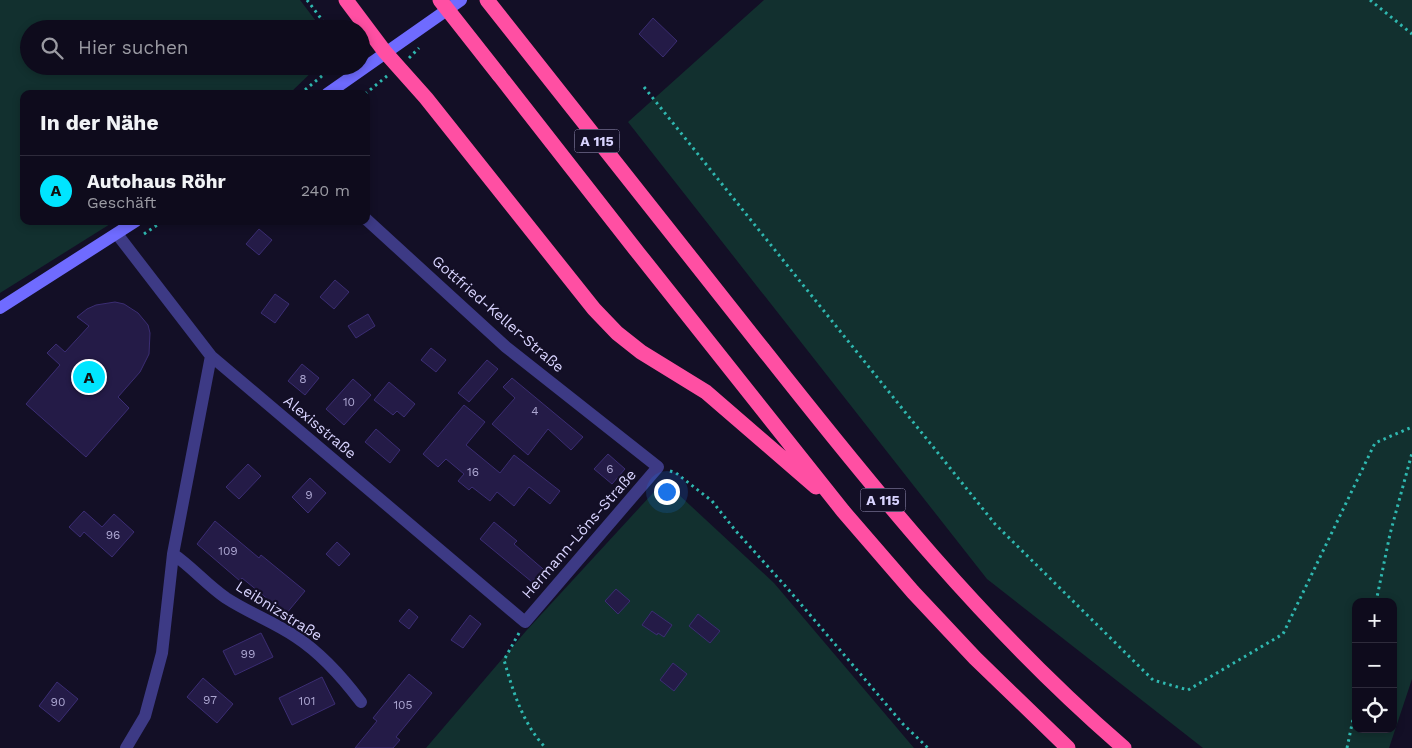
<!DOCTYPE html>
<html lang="de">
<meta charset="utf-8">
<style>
body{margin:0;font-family:"Work Sans",sans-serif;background:#1c1929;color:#f1f3f6}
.controls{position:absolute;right:15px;bottom:15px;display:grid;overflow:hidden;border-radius:10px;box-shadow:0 2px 8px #0003}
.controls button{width:45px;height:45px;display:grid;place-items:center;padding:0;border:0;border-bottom:1px solid #2e2b3b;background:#0e0b1c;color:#f1f3f6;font:25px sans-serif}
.you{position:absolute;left:666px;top:491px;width:18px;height:18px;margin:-12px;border:4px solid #fff;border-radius:50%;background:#1a73e8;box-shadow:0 0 0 8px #1a73e833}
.badge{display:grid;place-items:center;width:32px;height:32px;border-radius:50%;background:#00e5ff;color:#111;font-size:16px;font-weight:700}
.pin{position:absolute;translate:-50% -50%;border:2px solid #fff;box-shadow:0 1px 5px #0006}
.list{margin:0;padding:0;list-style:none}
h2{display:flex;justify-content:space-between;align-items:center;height:65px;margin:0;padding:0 20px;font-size:21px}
h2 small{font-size:16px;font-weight:400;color:#9b9ba3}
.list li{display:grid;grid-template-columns:32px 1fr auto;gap:15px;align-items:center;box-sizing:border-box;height:70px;padding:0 20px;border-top:1px solid #2e2b3b}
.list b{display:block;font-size:19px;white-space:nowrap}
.list p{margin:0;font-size:16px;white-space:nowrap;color:#9b9ba3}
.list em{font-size:16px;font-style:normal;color:#9b9ba3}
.icon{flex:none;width:28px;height:28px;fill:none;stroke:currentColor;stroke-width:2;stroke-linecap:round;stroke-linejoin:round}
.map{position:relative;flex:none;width:1412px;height:748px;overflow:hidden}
.search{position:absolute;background:#0e0b1c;box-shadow:0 2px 8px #0003;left:20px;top:20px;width:350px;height:55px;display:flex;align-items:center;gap:12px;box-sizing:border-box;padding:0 18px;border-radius:28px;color:#9b9ba3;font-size:19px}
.panel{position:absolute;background:#0e0b1c;box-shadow:0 2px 8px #0003;left:20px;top:90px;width:350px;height:135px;border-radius:10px}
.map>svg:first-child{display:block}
.green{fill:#12302f;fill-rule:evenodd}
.building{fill:#241b47;stroke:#3b2d73}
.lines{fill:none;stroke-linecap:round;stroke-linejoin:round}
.path{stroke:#2fb8b0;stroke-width:3;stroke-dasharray:2.5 4;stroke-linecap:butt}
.street{stroke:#3d3a85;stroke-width:12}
.secondary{stroke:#6f6bff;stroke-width:12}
.highway{stroke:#ff4fa3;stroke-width:15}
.highway-bridge{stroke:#ff4fa3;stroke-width:15}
.labels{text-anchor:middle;stroke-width:4.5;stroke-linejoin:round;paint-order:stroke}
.number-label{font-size:12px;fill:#aca6d1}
.shield{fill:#130f26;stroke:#9e99be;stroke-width:1}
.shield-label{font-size:14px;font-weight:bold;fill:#d9d4ff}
.street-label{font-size:15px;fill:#d9d4ff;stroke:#130f26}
</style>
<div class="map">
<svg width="1412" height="748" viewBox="0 0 1412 748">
<rect width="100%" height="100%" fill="#130f26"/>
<path class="green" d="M 0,0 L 300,0 L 322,29 L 29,29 L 29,66 L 318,66 L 289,94 L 24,94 L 24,221 L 115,221 L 0,293 Z
M 764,0 L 1412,0 L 1412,679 L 1389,748 L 1203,748 L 987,579 L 628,122 ZM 1356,602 L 1393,602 L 1393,729 L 1356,729 Z
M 664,481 L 774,583 L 914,748 L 426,748 L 526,631 Z"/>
<path class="building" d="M 653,18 L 677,41 L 663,57 L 639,34 Z
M 259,229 L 272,240 L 259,255 L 246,244 Z
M 335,280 L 349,292 L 334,309 L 320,297 Z
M 275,294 L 289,304 L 275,323 L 261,313 Z
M 115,302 L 124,304 L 138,313 L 148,325 L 150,333 L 149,354 L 140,372 L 118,397 L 129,408 L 86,457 L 26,404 L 60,365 L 47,353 L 56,344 L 65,352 L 89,326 L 77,317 L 87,309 L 96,305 Z
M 368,314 L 375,326 L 356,338 L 348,326 Z
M 431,348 L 446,360 L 436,372 L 421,360 Z
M 487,360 L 498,369 L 469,402 L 458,393 Z
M 302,364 L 319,378 L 305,395 L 288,381 Z
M 512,378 L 583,437 L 571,450 L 548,429 L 528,455 L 492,424 L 515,398 L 503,387 Z
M 353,379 L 371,395 L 344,425 L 326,409 Z
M 389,382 L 415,404 L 404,417 L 397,411 L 393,415 L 374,400 Z
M 464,405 L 485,422 L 466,445 L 500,473 L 514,455 L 560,491 L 550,504 L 529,487 L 514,506 L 497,492 L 490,501 L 472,487 L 469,490 L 458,481 L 464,474 L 446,459 L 438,467 L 423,454 Z
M 376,429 L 400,450 L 390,463 L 365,442 Z
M 608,454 L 625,469 L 612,484 L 594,469 Z
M 248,464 L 261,476 L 239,499 L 226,487 Z
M 310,478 L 326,493 L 308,513 L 292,497 Z
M 84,511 L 102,527 L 114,514 L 134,532 L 112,557 L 84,532 L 80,537 L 69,527 Z
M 215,521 L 259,558 L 261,555 L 305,591 L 286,614 L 242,578 L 240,581 L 197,544 Z
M 494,522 L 517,541 L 514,544 L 543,569 L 532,582 L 480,539 Z
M 337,542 L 350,554 L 339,566 L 326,554 Z
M 616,589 L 630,601 L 618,614 L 605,601 Z
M 409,609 L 418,617 L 409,629 L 399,621 Z
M 652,611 L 672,625 L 664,637 L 658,633 L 657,635 L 642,625 Z
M 698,614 L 720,631 L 710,643 L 689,626 Z
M 470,615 L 481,624 L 463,648 L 451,640 Z
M 261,633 L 273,657 L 235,675 L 223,651 Z
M 673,663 L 687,674 L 674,691 L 660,680 Z
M 409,674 L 432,693 L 396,737 L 400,740 L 393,748 L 355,748 L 377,721 L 373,718 Z
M 322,677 L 335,704 L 292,725 L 279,698 Z
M 203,678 L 233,704 L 217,723 L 187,697 Z
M 57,682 L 78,699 L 59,722 L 39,706 Z"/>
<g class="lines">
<path class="path" d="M 307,0 L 329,29
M 1370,0 L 1412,34
M 409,58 L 419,48
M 644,87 L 995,524 L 1153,680 L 1188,690 L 1283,634 L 1375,443 L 1412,427
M 300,94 L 334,66
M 365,94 L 387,76
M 144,234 L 163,221
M 670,471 L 676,473 L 712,501 L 735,530 L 788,589 L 903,724 L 928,748
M 1376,602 L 1390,534 L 1412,453
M 519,633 L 504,660 C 513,691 523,725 546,748
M 1347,748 L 1356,705"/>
<path class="street" d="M 117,234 L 211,356 L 525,622 L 658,467 L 506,347 L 366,219
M 173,554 C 192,567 207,585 226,598 C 249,613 274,622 296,637 C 322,654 343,678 361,702
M 126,748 L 145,716 L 162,653 L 173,554 L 211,356"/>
<path class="secondary" d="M 327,94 L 461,0
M 0,308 L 136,221"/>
<path class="highway" d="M 346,0 L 385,52 L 426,98 L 594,309 L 617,333 L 641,352 L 706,392 L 816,487
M 487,0 C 579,117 671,233 763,349 C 875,491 986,629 1124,748
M 499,75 L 639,254 L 843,511 L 913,592 L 975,658 L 1068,748"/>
<path class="highway-bridge" d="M 440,0 L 499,75"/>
</g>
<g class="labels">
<g class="number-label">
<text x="303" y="383">8</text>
<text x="349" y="406">10</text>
<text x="535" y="415">4</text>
<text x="610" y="473">6</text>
<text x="473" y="476">16</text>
<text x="309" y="499">9</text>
<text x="113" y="539">96</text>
<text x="228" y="555">109</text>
<text x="248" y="658">99</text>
<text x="210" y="704">97</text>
<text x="307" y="705">101</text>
<text x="58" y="706">90</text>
<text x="403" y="709">105</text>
</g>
<g class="shield">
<rect x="574.5" y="129.5" width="45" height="23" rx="4"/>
<rect x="860.5" y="488.5" width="45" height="23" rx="4"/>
</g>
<g class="shield-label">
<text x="597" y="146">A 115</text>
<text x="883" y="505">A 115</text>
</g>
<g class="street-label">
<text transform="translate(498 314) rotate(41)" y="5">Gottfried-Keller-Straße</text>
<text transform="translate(320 427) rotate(40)" y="5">Alexisstraße</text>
<text transform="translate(579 534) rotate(-49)" y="5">Hermann-Löns-Straße</text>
<text transform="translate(279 611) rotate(32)" y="5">Leibnizstraße</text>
</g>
</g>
</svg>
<div class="controls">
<button>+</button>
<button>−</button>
<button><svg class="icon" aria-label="locate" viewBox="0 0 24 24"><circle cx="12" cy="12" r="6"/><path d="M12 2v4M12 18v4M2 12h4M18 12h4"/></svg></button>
</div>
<div class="you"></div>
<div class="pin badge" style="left:89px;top:377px">A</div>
<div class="search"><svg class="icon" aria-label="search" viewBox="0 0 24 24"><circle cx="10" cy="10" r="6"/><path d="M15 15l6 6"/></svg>Hier suchen</div>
<section class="panel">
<h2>In der Nähe<small></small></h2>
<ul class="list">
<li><span class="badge">A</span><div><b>Autohaus Röhr</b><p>Geschäft</p></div><em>240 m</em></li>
</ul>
</section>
</div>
